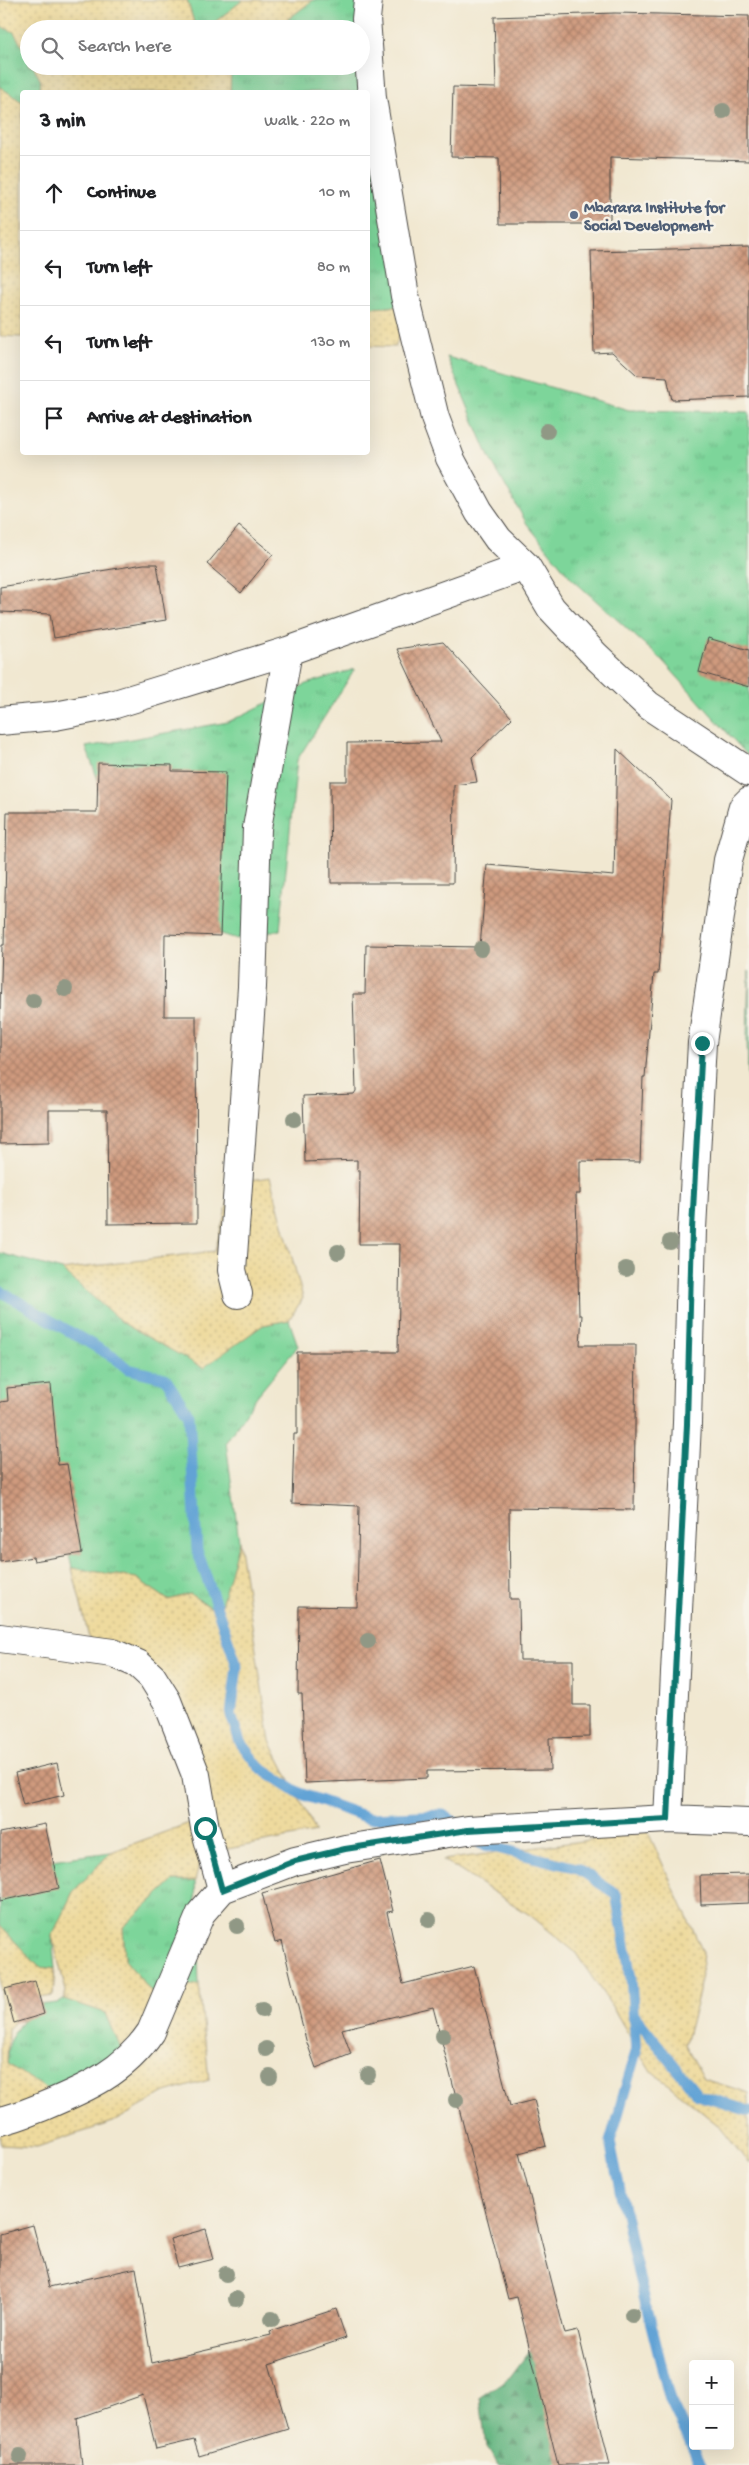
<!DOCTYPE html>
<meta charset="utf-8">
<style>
body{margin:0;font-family:"Gochi Hand",sans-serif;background:#f2f2f2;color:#202124}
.controls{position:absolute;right:15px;bottom:15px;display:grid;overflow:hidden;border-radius:5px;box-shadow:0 5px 20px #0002}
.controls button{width:45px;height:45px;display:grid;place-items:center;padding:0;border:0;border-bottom:1px solid #e0e0e0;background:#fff;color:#202124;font:25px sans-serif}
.stop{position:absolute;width:15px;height:15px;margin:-11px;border:4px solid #0f766e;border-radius:50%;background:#fff}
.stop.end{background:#0f766e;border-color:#fff;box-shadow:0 1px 5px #0008}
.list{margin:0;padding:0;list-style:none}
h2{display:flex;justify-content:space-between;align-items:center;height:65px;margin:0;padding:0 20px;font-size:21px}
h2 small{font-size:16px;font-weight:400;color:#757577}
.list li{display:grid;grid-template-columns:32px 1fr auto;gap:15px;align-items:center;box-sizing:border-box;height:75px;padding:0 20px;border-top:1px solid #e0e0e0}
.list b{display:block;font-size:19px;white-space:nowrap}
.list em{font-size:16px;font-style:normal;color:#757577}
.icon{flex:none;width:28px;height:28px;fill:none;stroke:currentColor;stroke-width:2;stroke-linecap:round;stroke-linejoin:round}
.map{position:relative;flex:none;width:749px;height:2465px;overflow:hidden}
.search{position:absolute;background:#fff;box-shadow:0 5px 20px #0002;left:20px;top:20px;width:350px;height:55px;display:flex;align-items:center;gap:12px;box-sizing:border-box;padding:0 18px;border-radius:28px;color:#757577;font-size:19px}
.panel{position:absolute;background:#fff;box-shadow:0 5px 20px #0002;left:20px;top:90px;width:350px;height:365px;border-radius:5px}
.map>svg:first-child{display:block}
.grass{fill:url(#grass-tufts);stroke:#548062}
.forest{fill:url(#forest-firs);stroke:#487056}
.sand{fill:url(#sand-dots);stroke:#8c8264}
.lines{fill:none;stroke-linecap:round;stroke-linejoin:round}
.stream{stroke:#62a3d5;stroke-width:11}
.building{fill:url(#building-cross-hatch)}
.minor-casing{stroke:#494744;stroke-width:30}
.minor{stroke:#fff;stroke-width:28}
.tree{fill:#909885}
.route{stroke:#0f766e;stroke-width:6}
.service-dot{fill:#5c6f8a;stroke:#f7f3e8;stroke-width:2}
.labels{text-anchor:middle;stroke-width:5;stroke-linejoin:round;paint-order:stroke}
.service-label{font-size:16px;font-weight:bold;fill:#4e5e75;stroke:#f7f3e8;text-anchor:start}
</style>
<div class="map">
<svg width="749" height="2465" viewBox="0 0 749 2465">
<defs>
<pattern id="grass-tufts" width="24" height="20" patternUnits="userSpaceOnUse" patternTransform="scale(1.25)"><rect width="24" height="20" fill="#7dd59a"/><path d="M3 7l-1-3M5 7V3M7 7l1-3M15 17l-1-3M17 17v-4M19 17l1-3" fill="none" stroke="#6cb785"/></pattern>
<pattern id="forest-firs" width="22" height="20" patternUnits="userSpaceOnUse" patternTransform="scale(1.25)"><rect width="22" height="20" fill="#66b682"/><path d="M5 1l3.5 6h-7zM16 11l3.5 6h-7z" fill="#54946b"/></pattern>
<pattern id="sand-dots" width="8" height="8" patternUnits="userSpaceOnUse" patternTransform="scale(1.25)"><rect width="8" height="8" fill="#eeda9e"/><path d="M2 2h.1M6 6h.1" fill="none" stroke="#cb8" stroke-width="1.8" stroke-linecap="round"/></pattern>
<pattern id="building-cross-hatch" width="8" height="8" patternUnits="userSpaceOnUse" patternTransform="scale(1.25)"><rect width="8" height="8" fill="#cf9a7e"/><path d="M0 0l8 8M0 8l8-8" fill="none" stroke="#a87e67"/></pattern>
</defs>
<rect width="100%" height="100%" fill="#f7f3e8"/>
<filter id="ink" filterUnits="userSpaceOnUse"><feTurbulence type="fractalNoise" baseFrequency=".02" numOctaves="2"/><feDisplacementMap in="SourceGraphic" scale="10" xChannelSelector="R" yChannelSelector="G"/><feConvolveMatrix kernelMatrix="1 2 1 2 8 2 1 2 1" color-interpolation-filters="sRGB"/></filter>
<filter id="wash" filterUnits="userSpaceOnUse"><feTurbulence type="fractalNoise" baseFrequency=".0096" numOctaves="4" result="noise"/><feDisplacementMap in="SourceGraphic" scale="20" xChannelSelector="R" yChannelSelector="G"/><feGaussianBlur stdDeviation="1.12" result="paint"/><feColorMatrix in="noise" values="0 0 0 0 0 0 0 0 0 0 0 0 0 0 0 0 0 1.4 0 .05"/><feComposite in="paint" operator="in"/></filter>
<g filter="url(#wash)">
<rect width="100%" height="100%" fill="#f1e8d1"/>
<path class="grass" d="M 187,0 L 243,0 L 206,29 L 196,29 Z
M 313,0 L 375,0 L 380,85 L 410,306 L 370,308 L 368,306 L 368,92 L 230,92 L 231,66 L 361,66 L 361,29 L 275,29 Z
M 0,26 L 14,31 L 29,59 L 29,66 L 33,66 L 41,81 L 39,92 L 22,92 L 22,102 L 0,87 Z
M 447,357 L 629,410 L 749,412 L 749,757 L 663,661 L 572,579 L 527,524 L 489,457 Z
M 355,669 L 297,760 L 280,930 L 238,939 L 176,921 L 109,810 L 86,747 L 228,722 L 306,684 Z
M 749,971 L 749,1107 L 747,1038 Z
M 0,1253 L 62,1270 L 123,1323 L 203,1367 L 263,1325 L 289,1320 L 298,1346 L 257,1396 L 226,1442 L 239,1541 L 220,1613 L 190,1594 L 168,1600 L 136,1578 L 72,1568 L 50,1472 L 0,1470 Z
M 111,1852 L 73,1892 L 52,1936 L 55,1969 L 39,1967 L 0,1926 L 0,1867 Z
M 173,1881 L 195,1881 L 199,1984 L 152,1993 L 125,1960 L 123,1927 Z
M 64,1999 L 106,2013 L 125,2058 L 71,2106 L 7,2064 L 10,2040 L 31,2006 L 57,2003 Z"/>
<path class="forest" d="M 534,2345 L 562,2458 L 553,2465 L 499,2465 L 486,2447 L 480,2397 L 510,2377 Z"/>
<path class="sand" d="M 0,0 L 187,0 L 196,29 L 29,29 L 29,59 L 14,32 L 0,26 Z
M 243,0 L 313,0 L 275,29 L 206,29 Z
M 33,66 L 231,66 L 230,92 L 39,92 L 41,81 Z
M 0,87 L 22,102 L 22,337 L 0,336 Z
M 368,306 L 370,308 L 410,306 L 395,347 L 368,346 Z
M 270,1177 L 303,1298 L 289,1320 L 263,1325 L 203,1368 L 123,1323 L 62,1270 L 215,1251 L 233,1183 Z
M 239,1541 L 270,1741 L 316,1832 L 202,1854 L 195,1881 L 173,1881 L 123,1927 L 125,1960 L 152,1993 L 199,1984 L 209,2080 L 165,2093 L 113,2122 L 37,2147 L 0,2145 L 0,1926 L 39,1967 L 55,1969 L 53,1996 L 39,1998 L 8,2029 L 7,2064 L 72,2105 L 125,2058 L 106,2013 L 64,1999 L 66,1991 L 52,1936 L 73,1892 L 111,1852 L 192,1822 L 171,1713 L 126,1649 L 90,1642 L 72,1568 L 136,1578 L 168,1600 L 190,1594 L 219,1613 Z
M 648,1832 L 703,1952 L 699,1992 L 685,2044 L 704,2079 L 749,2093 L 749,2164 L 719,2126 L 649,2069 L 613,2008 L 575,1952 L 530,1915 L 443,1860 Z"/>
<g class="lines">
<path class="stream" d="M 0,1291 L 115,1358 L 128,1369 L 165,1378 L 189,1415 L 197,1550 L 237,1666 L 231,1715 L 240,1742 L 259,1767 L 299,1793 L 369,1818 L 443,1815 L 468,1830 L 481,1844 L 577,1868 L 616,1894 L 631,1978 L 636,2052 L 610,2142 L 634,2257 L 670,2400 L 701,2465
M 634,2015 L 698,2095 L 749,2111"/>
</g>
<g id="blocks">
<path class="building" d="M 615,13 L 749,16 L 749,161 L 610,157 L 610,224 L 500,224 L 499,158 L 451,157 L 453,87 L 496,88 L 494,17 Z
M 749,247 L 749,397 L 672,400 L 667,377 L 637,375 L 612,352 L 594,353 L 591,251 Z
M 239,526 L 273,554 L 241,593 L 207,564 Z
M 144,564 L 157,564 L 166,620 L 54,638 L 50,614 L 0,612 L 0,587 Z
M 708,638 L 749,650 L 749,687 L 699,672 Z
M 443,642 L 512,718 L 472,757 L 477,782 L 454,785 L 453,883 L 331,883 L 330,781 L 347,781 L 347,743 L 441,742 L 397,649 Z
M 617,749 L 671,800 L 658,974 L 654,974 L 645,1077 L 643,1077 L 640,1162 L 580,1161 L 580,1194 L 576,1194 L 579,1315 L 582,1315 L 580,1345 L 636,1345 L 634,1510 L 509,1508 L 510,1599 L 519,1599 L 520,1660 L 573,1660 L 573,1705 L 590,1705 L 590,1737 L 549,1738 L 550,1770 L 427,1771 L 427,1778 L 305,1783 L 302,1694 L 298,1694 L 299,1606 L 357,1607 L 359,1506 L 292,1503 L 294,1434 L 297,1434 L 297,1352 L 398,1352 L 400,1244 L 359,1244 L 360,1170 L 357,1170 L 357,1160 L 305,1162 L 303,1096 L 354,1094 L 356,1091 L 353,994 L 365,994 L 366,945 L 480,947 L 487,865 L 614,876 Z
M 98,763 L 172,765 L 172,771 L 226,772 L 220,936 L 165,934 L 164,1016 L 196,1016 L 197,1223 L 108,1224 L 107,1110 L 49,1110 L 49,1143 L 0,1144 L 0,1012 L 2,945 L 4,945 L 7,812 L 97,812 Z
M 51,1384 L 58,1465 L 67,1464 L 82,1553 L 34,1561 L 33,1557 L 0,1562 L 0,1402 L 8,1401 L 7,1388 Z
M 57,1763 L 64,1795 L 23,1805 L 15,1773 Z
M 45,1824 L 59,1888 L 0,1901 L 0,1833 Z
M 380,1860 L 393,1911 L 387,1912 L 403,1984 L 474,1966 L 510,2106 L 534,2100 L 546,2146 L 519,2153 L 565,2334 L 578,2331 L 610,2465 L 558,2465 L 517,2297 L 508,2299 L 433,2007 L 342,2029 L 351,2054 L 316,2068 L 306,2040 L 282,1941 L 275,1943 L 262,1893 Z
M 749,1874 L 749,1903 L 701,1905 L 700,1875 Z
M 35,1981 L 44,2014 L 14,2023 L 5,1989 Z
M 33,2225 L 49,2287 L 136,2268 L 152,2363 L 271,2335 L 270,2331 L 336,2309 L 346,2338 L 269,2364 L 288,2429 L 199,2456 L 194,2440 L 156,2449 L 143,2395 L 77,2418 L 82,2465 L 0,2465 L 0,2234 Z
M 206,2229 L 214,2259 L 178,2268 L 170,2239 Z"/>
</g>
</g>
<g filter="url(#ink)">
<use href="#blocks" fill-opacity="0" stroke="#494744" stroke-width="1"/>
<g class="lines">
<g class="minor-casing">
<path id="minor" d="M 368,0 L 366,19 L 372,98 L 405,296 L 435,418 L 450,458 L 479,512 L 498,539 L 526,566 L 551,608 L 596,656 L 648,705 L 749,772
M 0,721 L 55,716 L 112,705 L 288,651 L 526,566
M 238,1294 L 232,1270 L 252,987 L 257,828 L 288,651
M 0,1638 L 113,1653 L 138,1664 L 152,1677 L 167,1701 L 196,1775 L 205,1828 L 222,1889
M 668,1819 L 687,1423 L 692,1229 L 702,1043 L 728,860 L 743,807 L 749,801
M 0,2121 C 16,2118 29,2112 44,2106 C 87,2088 124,2072 151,2032 L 201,1913 L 222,1889 L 295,1861 L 345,1849 L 468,1830 L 668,1819 L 749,1822"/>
</g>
<use href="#minor" class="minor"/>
</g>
<g class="tree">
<circle cx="723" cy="111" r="8"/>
<circle cx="547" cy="431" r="8"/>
<circle cx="481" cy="949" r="8"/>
<circle cx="65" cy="989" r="8"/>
<circle cx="33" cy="1001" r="8"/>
<circle cx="294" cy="1119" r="8"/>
<circle cx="670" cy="1242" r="8"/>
<circle cx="338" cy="1252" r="8"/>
<circle cx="626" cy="1269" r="8"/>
<circle cx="368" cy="1641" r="8"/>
<circle cx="429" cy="1920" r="8"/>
<circle cx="237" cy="1926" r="8"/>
<circle cx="262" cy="2010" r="8"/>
<circle cx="443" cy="2036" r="8"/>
<circle cx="266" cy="2049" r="8"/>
<circle cx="368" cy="2075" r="8"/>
<circle cx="270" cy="2077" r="8"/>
<circle cx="456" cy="2100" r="8"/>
<circle cx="226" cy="2274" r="8"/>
<circle cx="236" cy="2299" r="8"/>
<circle cx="632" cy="2315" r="8"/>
<circle cx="272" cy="2319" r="8"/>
<circle cx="20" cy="2456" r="8"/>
</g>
</g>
<g class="lines" filter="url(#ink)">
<path class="route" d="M 205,1828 L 222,1890 L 295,1861 L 345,1849 L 468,1830 L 668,1819 L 687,1424 L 692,1229 L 702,1043"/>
</g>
<circle class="service-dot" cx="574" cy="215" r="5"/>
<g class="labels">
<g class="service-label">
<text x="584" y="212">Mbarara Institute for<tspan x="584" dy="18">Social Development</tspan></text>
</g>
</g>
</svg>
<div class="controls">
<button>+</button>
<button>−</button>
</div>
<div class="stop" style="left:205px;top:1828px"></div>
<div class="stop end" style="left:702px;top:1043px"></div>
<div class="search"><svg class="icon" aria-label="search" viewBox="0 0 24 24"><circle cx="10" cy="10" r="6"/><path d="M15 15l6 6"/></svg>Search here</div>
<section class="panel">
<h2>3 min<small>Walk · 220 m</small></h2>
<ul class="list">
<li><svg class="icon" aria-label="ahead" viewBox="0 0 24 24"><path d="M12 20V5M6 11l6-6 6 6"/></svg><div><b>Continue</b></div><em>10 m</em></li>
<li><svg class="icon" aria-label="left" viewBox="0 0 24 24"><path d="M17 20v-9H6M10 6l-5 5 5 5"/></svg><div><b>Turn left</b></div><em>80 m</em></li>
<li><svg class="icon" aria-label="left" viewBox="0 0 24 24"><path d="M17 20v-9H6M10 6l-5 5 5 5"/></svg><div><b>Turn left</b></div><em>130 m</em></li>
<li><svg class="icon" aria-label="arrive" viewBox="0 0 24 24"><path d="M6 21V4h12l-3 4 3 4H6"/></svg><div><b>Arrive at destination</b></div></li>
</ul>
</section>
</div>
